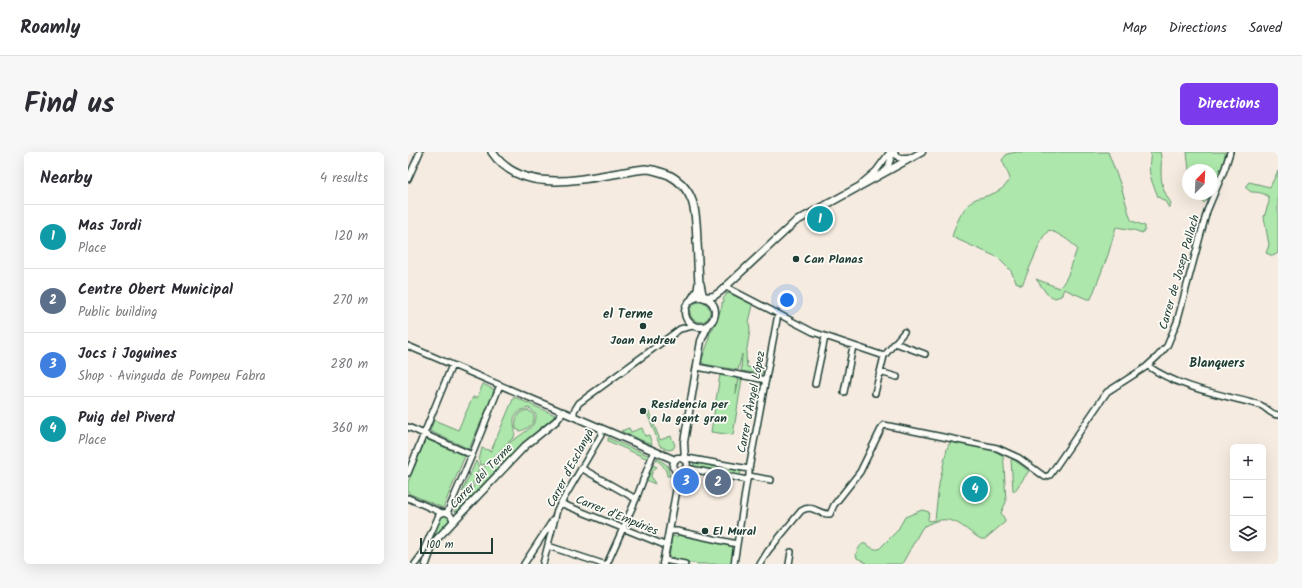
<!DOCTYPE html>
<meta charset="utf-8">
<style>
body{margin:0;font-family:Kalam,sans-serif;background:#f7f7f7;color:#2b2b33}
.controls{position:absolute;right:12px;bottom:12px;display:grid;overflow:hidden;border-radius:6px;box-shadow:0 4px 16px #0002}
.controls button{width:36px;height:36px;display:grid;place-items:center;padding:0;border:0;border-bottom:1px solid #e1e1e2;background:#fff;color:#2b2b33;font:20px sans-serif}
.compass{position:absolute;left:774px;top:12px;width:36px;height:36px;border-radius:50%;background:#fff;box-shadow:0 4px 16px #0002;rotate:24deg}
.scale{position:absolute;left:12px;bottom:10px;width:73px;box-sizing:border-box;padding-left:4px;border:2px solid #1f3d34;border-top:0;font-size:11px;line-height:14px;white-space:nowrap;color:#1f3d34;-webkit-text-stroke:3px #fdfcf7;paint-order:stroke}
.you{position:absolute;left:379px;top:148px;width:14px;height:14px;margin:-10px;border:3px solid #fff;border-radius:50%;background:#1a73e8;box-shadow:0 0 0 6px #1a73e833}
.badge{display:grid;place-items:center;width:26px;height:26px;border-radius:50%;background:#7c3aed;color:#fff;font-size:13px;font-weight:700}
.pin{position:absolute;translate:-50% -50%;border:2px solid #fff;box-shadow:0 1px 4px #0006}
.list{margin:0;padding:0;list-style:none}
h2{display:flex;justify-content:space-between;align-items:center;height:52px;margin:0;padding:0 16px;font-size:17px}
h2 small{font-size:13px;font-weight:400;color:#7c7c81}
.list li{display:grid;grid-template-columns:26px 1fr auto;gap:12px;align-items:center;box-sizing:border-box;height:64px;padding:0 16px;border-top:1px solid #e1e1e2}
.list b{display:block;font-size:15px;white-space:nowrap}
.list p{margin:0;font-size:13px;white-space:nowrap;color:#7c7c81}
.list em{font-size:13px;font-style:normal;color:#7c7c81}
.icon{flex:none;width:22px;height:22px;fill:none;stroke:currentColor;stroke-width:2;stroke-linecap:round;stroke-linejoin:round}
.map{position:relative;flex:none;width:870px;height:412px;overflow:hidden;border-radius:6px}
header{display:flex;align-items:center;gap:24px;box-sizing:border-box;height:56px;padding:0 20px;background:#fff;border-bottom:1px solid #e1e1e2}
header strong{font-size:19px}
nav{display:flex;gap:22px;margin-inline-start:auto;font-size:14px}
.intro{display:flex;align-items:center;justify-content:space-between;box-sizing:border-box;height:96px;padding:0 24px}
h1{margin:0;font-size:28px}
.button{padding:10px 18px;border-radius:6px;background:#7c3aed;color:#fff;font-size:14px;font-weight:700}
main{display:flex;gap:24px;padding:0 24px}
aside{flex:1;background:#fff;border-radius:6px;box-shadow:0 4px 16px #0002}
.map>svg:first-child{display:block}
.green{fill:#ade7ab;stroke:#669270}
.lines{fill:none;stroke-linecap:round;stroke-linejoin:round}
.minor-casing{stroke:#1f3d34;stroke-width:8}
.tertiary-casing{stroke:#1f3d34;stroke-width:9}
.secondary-casing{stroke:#1f3d34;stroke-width:10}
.minor{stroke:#fdfcf7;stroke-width:5}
.tertiary{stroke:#fdfcf7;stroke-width:6}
.secondary{stroke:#fdfcf7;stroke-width:7}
.poi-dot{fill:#1f3d34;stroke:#fdfcf7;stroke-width:1.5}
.labels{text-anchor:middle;stroke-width:3.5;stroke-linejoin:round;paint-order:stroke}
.poi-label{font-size:12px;font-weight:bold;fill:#1f3d34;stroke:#fdfcf7;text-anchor:start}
.street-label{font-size:12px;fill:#1f3d34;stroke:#fdfcf7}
.neighbourhood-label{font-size:13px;font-weight:bold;fill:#1f3d34;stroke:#fdfcf7}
</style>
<header>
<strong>Roamly</strong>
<nav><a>Map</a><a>Directions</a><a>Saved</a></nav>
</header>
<div class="intro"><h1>Find us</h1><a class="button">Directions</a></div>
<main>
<aside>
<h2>Nearby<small>4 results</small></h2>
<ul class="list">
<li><span class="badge" style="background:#0f9aa8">1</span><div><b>Mas Jordi</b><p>Place</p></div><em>120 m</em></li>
<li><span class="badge" style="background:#5c6f8a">2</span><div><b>Centre Obert Municipal</b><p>Public building</p></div><em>270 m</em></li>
<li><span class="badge" style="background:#3f7fe0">3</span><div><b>Jocs i Joguines</b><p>Shop · Avinguda de Pompeu Fabra</p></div><em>280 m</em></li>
<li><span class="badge" style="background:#0f9aa8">4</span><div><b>Puig del Piverd</b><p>Place</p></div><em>360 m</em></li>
</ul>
</aside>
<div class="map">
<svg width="870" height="412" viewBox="0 0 870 412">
<rect width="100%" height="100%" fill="#f5ebe0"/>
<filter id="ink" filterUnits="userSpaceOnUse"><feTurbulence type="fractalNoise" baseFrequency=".025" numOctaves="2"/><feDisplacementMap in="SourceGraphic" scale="8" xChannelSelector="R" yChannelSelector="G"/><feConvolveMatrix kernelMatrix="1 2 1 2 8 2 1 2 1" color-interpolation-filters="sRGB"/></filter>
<g filter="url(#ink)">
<path class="green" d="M 609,0 L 700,0 L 713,34 L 722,65 L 724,69 L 737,74 L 737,79 L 734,81 L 726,78 L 708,75 L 700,103 L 683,147 L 679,147 L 656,137 L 653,144 L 647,146 L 639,142 L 628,127 L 651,136 C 661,127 664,110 669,97 C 662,88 651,82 641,78 L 635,85 L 614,133 L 608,130 L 603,119 L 589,105 L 544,85 C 547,73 555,54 566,48 C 568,46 572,46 575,45 C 586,42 598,37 602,26 L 594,8 L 599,2 Z
M 743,0 L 752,0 C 754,7 753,13 753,20 C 753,32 756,41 763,51 L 761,56 L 757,49 L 750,45 C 748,38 744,32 743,26 C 740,18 742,8 743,0 Z
M 779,0 L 817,0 C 818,14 810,27 804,39 L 804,18 L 781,18 Z
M 870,19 L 870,101 L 865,104 L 858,101 L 861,93 L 856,65 L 861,50 L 861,45 C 856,41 850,40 843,40 L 837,35 L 841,30 L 862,35 Z
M 790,42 L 803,42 L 796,51 Z
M 317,141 L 323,142 L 345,153 L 341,170 L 342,178 L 338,203 L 339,215 L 355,218 L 354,222 L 333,219 L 334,202 L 330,218 L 295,212 L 296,211 L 293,210 L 300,191 L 302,180 L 304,179 L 314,154 L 314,150 L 315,151 L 316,149 L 315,147 L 319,142 Z
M282 160a10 10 0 1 1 20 0a10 10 0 1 1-20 0Z
M 312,223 L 329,226 L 328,242 L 331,226 L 334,227 L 325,283 L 303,280 Z
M 75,232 L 87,238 L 61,297 L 22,279 L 26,268 L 50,278 L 65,245 L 69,246 Z
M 106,245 L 147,263 L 147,264 L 114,292 L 96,311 L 94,310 L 90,311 C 84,291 130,282 128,263 C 126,260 124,257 120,256 C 119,256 115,258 114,258 C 99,266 110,275 106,285 L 78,312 L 73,313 L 71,308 L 74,296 L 83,299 Z
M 119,258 L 125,261 C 129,270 120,277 112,279 L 108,277 C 107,267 108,261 119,258 Z
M 241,260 L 252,288 L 263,284 L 267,293 L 265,297 L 260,298 L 252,294 L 239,261 Z
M 221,276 L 223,280 L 234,276 L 237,284 L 241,283 L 244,293 L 213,279 Z
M 200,286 L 242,304 L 240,307 L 200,289 Z
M 18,287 L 57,304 L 35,356 L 0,341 L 0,330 Z
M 544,290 L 549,290 L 584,297 L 595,304 L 596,313 L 598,350 L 593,361 L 597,368 L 597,370 L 577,387 L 573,387 C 555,377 547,362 525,370 C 521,372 517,373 514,376 L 494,412 L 458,412 L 457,410 L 449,406 L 448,402 C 457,381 459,399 471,397 L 489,379 L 497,365 L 514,358 L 521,360 L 520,367 L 521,369 L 527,368 L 531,332 L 539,297 L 541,292 Z
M 249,306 L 259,313 L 262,324 L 259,324 C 258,317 255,312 248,308 Z
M 605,307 L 621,319 L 606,340 L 605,338 L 603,308 Z
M 68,309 L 71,315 C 69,324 64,338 54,340 Z
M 286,309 L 333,317 L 332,324 L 285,316 Z
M 84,311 L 89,313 L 90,317 L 49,360 L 47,360 L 52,344 C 70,340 65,325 75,316 C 77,314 81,312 84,311 Z
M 245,313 L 249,315 L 245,318 L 243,324 L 247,332 L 238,328 Z
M 35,362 L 40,364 L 43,369 L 20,398 L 18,397 L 30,367 Z
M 270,383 L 326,393 L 324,412 L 290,412 L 265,408 L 266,405 L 264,405 L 264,408 L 261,407 L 264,384 L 269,385 Z"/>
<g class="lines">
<g class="minor-casing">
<path id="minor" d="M 487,0 L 487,2 L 491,6 L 504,5
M 475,21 L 480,15 L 485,0
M 0,27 L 12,0
M 454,31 L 468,19 L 482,0
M 318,135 L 405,180 L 476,204 L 496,180
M 487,191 L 517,202
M 0,194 L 155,260
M 740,214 C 771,236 815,243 852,253 C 860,256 861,262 870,263
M 289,215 L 358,228
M 472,220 L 489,225
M 407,232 L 417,185
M 436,240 L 445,194
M 467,241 L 476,204
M 166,265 L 166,259 L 171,251 L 272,177 L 285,174
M 0,275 L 64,303
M 278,309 L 279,306 L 341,317
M 173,316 L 228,347
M 278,316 L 339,328
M 0,321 L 44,213
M 341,324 L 363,328
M 0,346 L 34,361
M 152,351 L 259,394
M 39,361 L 64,303 L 92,233
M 261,379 L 269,379 L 329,392
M 140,394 L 195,412
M 256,408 L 277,412
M 7,412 L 13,404 L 31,363 C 37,358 44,361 45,370
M 116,412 L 145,368
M 135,412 L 149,358 L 193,283 L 193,277
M 199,412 L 228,347 L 246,299
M 326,412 L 339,328 L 341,324 L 341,317 L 370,162
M 352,412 L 360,399 L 393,359 C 405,351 410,363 422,362 L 426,353 L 452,320 L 474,275 L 476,273 L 589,296 L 611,306 L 637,325 L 642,323 L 699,240 L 738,215 L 750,204 L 759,194 L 769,170 L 799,59 L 817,16 L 822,0
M 381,412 L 383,400"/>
</g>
<g class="tertiary-casing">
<path id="tertiary" d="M277 160a15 15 0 1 1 30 0a15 15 0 1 1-30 0Z
M 296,145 L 306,144 L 313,139 L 387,70 L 514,0
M 277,308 L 276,290 L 293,189 L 296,182 L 301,172
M 265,315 L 266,309 L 269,306 L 273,306 L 278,309 C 280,314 278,318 273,320 L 267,318
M 18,412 L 23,398 L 27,389 L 117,294 L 148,269 L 155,260 L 267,308
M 255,412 L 270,330 L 278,317"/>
</g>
<g class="secondary-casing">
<path id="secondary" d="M 84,0 C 117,49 189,22 237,17 C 245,17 253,20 261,23 C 289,38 288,63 289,90 C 290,104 290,117 291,131 L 290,138 L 285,146
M 292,132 L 294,142 L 296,145"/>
</g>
<use href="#minor" class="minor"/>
<use href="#tertiary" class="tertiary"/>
<use href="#secondary" class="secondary"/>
</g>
</g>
<g class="poi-dot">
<circle cx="388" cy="107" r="4"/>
<circle cx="235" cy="174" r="4"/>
<circle cx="235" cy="259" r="4"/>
<circle cx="297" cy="379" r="4"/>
</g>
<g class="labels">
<g class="poi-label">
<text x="396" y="111">Can Planas</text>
<text x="235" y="192" text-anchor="middle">Joan Andreu</text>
<text x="243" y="256">Residencia per<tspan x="243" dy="14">a la gent gran</tspan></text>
<text x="305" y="383">El Mural</text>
</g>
<g class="street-label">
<text transform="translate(771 120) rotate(-74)" y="4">Carrer de Josep Pallach</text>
<text transform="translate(343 250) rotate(-79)" y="4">Carrer d'Àngel López</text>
<text transform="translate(162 316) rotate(-62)" y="4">Carrer d'Esclanyà</text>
<text transform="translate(73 324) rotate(-46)" y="4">Carrer del Terme</text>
<text transform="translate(209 363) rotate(22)" y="4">Carrer d'Empúries</text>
</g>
<g class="neighbourhood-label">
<text x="220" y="166">el Terme</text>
<text x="809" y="215">Blanquers</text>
</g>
</g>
</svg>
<div class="controls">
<button>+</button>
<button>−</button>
<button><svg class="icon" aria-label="layers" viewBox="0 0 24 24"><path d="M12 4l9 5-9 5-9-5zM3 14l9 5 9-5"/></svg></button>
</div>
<svg class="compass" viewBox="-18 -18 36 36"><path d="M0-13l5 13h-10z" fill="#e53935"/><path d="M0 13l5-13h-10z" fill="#7c7c81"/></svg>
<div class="scale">100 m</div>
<div class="you"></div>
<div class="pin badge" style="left:412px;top:67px;background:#0f9aa8">1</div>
<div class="pin badge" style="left:310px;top:330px;background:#5c6f8a">2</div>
<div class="pin badge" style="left:278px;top:329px;background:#3f7fe0">3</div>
<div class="pin badge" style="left:567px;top:337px;background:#0f9aa8">4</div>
</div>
</main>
